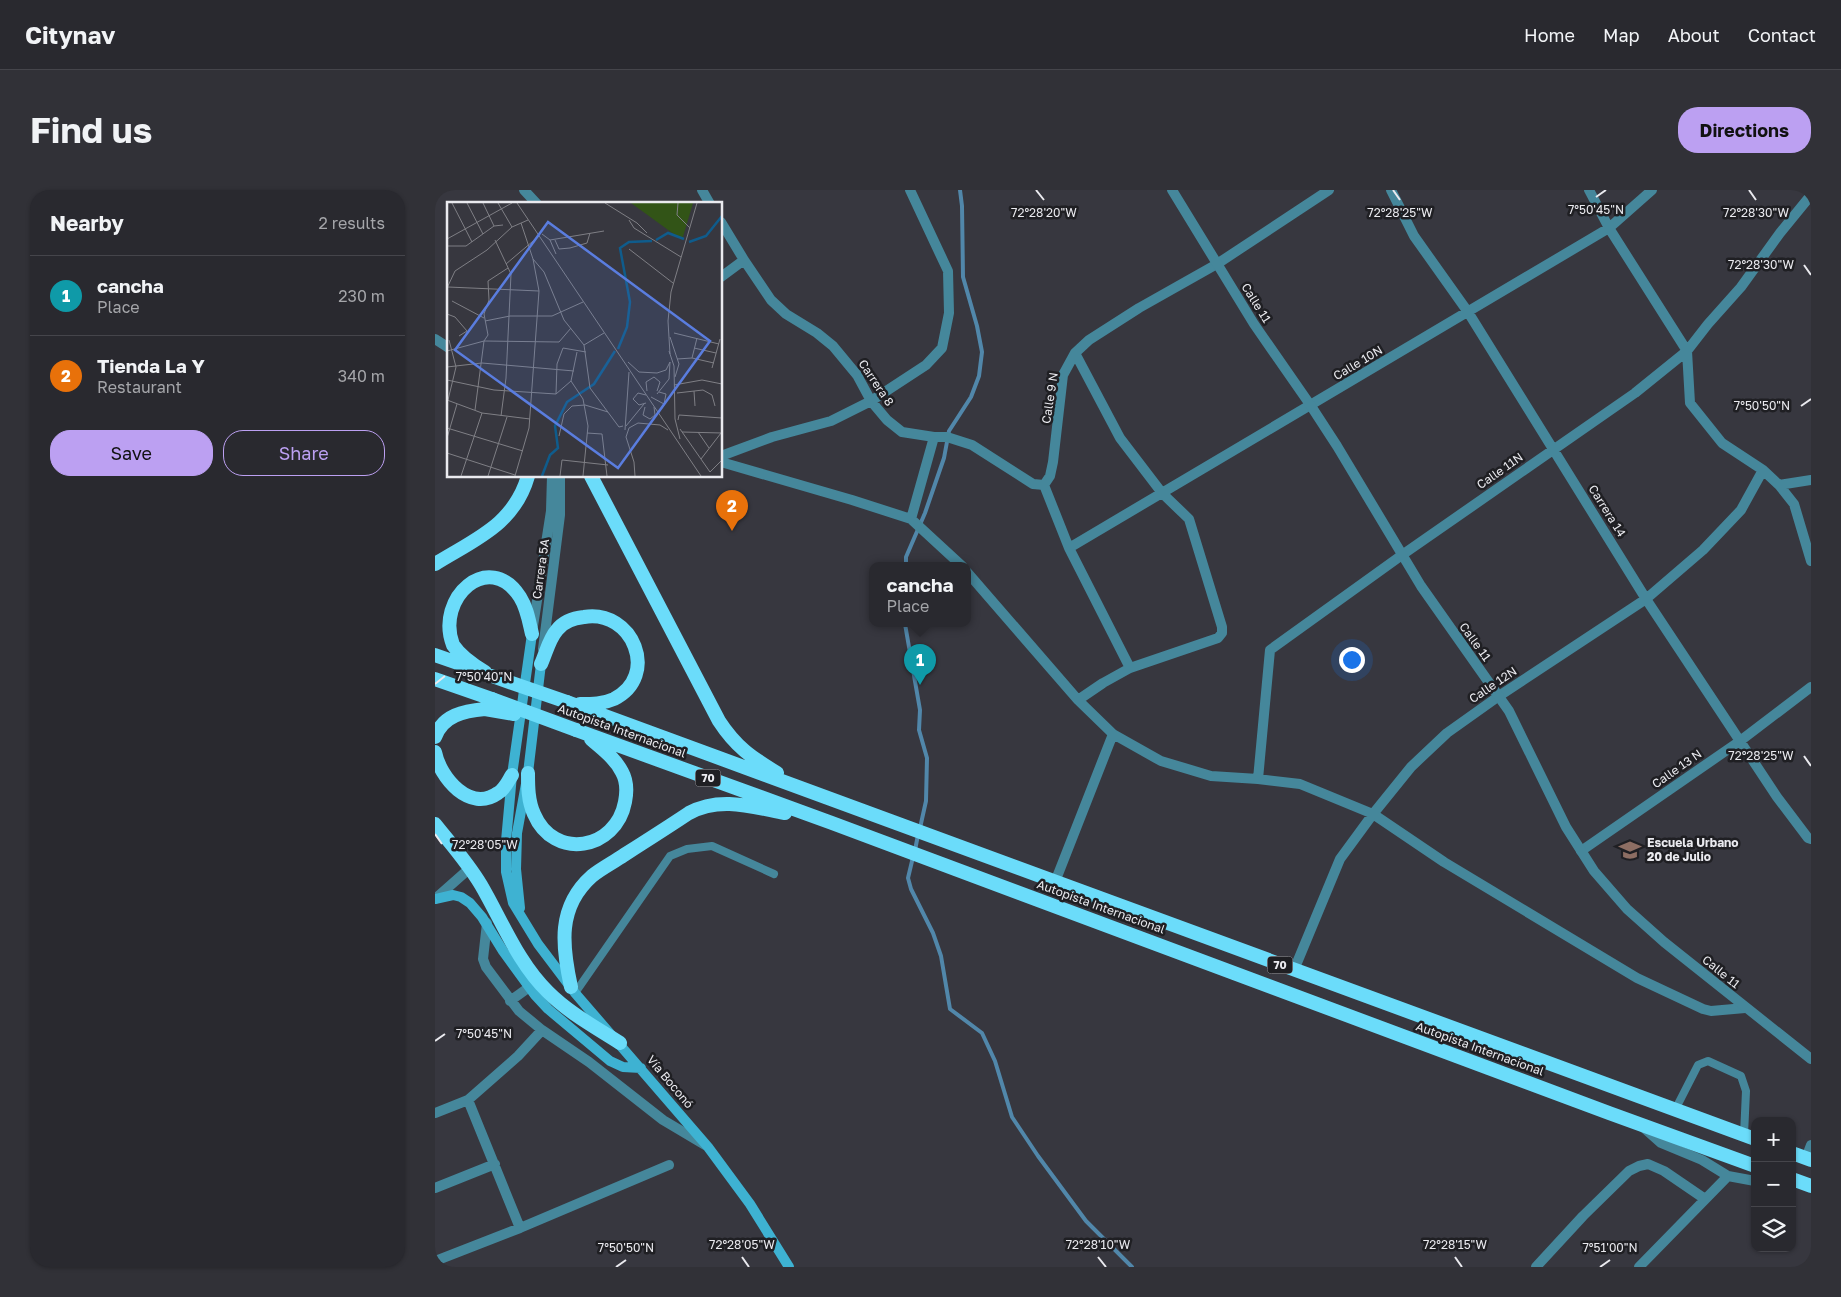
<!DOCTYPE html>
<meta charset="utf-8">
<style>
body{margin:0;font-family:"Golos Text",sans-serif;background:#313137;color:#f1f3f6}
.controls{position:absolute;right:15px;bottom:15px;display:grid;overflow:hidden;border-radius:10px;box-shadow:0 1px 4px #0004}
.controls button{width:45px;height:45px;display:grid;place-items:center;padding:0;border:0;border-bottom:1px solid #45454b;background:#29292f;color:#f1f3f6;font:25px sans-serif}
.you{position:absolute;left:916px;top:469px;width:18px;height:18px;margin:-12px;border:4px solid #fff;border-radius:50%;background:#1a73e8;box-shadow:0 0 0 8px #1a73e833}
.badge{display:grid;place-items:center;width:32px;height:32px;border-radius:50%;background:#bca0f2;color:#fff;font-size:16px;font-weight:700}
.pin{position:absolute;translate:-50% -41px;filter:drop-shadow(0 1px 2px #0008)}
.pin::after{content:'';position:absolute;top:26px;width:18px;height:15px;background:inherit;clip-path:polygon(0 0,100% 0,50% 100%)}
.popup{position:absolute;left:434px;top:372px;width:102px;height:65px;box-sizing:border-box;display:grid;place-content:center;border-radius:10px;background:#29292f;filter:drop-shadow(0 1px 4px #0005);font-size:16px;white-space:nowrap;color:#a5a6aa}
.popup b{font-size:19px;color:#f1f3f6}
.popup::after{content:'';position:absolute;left:50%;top:100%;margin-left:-10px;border:10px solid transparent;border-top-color:#29292f}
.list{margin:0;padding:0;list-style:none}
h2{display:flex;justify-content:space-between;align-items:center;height:65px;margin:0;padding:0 20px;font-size:21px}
h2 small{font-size:16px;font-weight:400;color:#a5a6aa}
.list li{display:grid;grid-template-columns:32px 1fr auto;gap:15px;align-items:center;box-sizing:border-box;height:80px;padding:0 20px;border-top:1px solid #45454b}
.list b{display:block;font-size:19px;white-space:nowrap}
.list p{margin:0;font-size:16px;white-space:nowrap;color:#a5a6aa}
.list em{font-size:16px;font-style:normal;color:#a5a6aa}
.actions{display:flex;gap:10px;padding:15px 20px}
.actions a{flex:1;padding:11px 0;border:1px solid #bca0f2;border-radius:20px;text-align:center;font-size:18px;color:#bca0f2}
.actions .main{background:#bca0f2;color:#111}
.icon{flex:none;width:28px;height:28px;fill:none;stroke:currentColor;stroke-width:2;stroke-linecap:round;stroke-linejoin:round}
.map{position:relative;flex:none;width:1376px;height:1077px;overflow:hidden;border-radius:20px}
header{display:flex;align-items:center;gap:30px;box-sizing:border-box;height:70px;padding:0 25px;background:#29292f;border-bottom:1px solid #45454b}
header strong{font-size:24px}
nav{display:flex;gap:28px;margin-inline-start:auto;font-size:18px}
.intro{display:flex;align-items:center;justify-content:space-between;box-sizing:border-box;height:120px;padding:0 30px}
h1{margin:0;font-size:35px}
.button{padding:12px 22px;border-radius:20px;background:#bca0f2;color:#111;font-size:18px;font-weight:700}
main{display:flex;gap:30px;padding:0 30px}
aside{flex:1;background:#29292f;border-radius:20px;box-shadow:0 1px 4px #0004}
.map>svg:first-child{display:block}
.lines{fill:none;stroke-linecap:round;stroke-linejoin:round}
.stream{stroke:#5187aa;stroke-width:4}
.service{stroke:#45879b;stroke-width:8}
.minor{stroke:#45879b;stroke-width:10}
.tertiary{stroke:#45879b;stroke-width:10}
.secondary{stroke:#3eb2d2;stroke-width:10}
.trunk{stroke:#6bdcfa;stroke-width:14}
.trunk-bridge{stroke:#6bdcfa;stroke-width:14}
.ticks{fill:none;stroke:#eaeaef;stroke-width:2}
.labels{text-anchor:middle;stroke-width:5;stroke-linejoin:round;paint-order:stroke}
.shield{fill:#1f1f23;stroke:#adadb2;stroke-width:1}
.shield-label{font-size:11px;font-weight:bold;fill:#eaeaef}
.street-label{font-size:12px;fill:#eaeaef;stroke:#1f1f23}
.poi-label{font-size:12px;font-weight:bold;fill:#eaeaef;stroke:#1f1f23;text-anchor:start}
.inset-river{fill:none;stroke:#0f5c8c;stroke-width:2.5}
.inset-road{fill:none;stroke:#7f7f85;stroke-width:1}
.view{fill:#5a7ddf;fill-opacity:0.15;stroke:#5a7ddf;stroke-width:2.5}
.inset-edge{fill:none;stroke:#eaeaef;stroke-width:2.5}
.ticks-label{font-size:12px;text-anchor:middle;fill:#eaeaef;stroke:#1f1f23;stroke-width:5;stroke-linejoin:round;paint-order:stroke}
</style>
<header>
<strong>Citynav</strong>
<nav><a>Home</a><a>Map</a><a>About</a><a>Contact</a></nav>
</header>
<div class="intro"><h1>Find us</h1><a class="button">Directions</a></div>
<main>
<aside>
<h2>Nearby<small>2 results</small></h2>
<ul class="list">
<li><span class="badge" style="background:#0f9aa8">1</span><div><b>cancha</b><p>Place</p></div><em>230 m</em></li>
<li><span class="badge" style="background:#e8710a">2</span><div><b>Tienda La Y</b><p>Restaurant</p></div><em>340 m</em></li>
</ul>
<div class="actions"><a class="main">Save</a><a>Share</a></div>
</aside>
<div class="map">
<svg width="1376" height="1077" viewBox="0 0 1376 1077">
<rect width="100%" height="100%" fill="#37373f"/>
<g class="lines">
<path class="stream" d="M 471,376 L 471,367 L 490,323 L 509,268 L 514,241 L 536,207 L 544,186 L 547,162 L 542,136 L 528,87 L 527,16 L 525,0
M 470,434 L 485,520 L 484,540 L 492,568 L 491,611 L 485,638
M 480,660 L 483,645
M 478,667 L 473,688 L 476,699 L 498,743 L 506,766 L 515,819 L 547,843 L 560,871 L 577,927 L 603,966 L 651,1031 L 697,1077"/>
<path class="service" d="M 140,803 L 235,666 L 252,659 L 277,656 L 339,684
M 1240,920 L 1263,875 L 1273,871 L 1306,886 L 1311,901 L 1309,945"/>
<path class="minor" d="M 89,0 L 102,14
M 267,0 L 275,14
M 956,0 L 979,46 L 1033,122 L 1211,409 L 1342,607 L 1373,648 L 1376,649
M 1154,0 L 1174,38 L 1252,161 L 1255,213 L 1287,253 L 1328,280 L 1344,295 L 1359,314 L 1376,371
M 286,32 L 309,70 L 336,110 L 351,124 L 382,143 L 398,156 L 422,185 L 436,211 L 452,230 L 467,242 L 499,247 L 512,247 L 537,255 L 598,294 L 609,295
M 286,87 L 309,70
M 640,163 L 685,248 L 727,303 L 754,329 L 787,437 L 787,443 L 783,448 L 695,478 L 668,493 L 643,510
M 286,266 L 337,247 L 396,231 L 436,211 L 491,175 L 507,158 L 514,123 L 513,81 L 475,0
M 286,272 L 417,310 L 476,329 L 527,376
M 609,295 L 615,286 L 618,272 L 628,185 L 640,163 L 654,150 L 704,118 L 782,74 L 894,0
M 609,295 L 634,358 L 695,478
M 1344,295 L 1376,290
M 476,329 L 499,247
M 634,358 L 1174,38 L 1217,0
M 532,382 L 643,510 L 678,544 L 726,571 L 776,586 L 823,589 L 865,594 L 938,624 L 1009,672 L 1202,788 L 1268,819 L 1276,821 L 1310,818
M 823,589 L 835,460 L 967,365 L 1200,203 L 1252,161 L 1273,134 L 1306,97 L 1345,43 L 1376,5
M 1146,661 L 1305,551 L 1376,497
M 620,692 L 678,544
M 0,709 L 35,678
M 52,733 L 48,769 L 51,777 L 84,821 L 107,840 L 154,872 L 228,930 L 270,955
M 859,780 L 905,669 L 938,624 L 976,577 L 1012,543 L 1064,506 L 1211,409 L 1268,360 L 1306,320 L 1328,280
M 75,811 L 93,798
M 33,910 L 85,1038
M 0,923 L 33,910 L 83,866 L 107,840
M 1208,937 L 1226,953 L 1267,970 L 1293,986 L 1320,991
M 1371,968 L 1376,955
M 0,998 L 60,974
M 0,1071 L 85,1038 L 234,975
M 1101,1077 L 1148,1026 L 1194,981 L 1204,976 L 1213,974 L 1229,981 L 1270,1009
M 1204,1077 L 1293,986"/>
<path class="tertiary" d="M 737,0 L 819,134 L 876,216 L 902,256 L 986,396 L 1074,521 L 1131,637 L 1159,681 L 1192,719 L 1229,752 L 1376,869
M 0,149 L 14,158
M 98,436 L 116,321 L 117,286
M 108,459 L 125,325 L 125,286"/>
<path class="secondary" d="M 97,444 L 77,585 L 71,651 L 71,682 L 78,713 L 103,754 L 140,803 L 273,957 L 315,1014 L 354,1077
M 0,709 L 18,705 L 26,707 L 35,713 L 47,727 L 68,761 L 100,805 L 113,819 L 175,871 L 188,877 L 206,878
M 85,718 L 81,679 L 82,643 L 93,583 L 106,474"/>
<path class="trunk" d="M 156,286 L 284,531 C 301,557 316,567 342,583
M 0,374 C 40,349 79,335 93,286
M 0,465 L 37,478
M 106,474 C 111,463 114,449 122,440 C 128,432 139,428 149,427 C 198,419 225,486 179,509 C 168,514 157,514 145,514
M 50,482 C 38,475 26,467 18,455 C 0,408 54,359 85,407 C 92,418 94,431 97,444
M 0,489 L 57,509
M 132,512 L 1320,949
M 141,540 L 397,633 L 1174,923 L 1320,976
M 0,547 C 8,525 29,521 50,519
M 0,562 C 5,588 35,623 63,603 C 70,599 73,591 77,585
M 93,583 C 93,596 93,611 99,624 C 119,671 181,660 190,612 C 192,602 192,591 187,582 C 180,568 167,559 156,549
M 0,634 C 16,654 33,673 46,695 C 67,731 83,773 113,802 C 134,823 160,837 185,853
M 136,797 C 127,756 122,717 157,686 C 167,678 179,672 189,665 C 211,651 233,637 254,623 C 285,606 318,617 350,623
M 1357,963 L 1376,970
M 1357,989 L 1376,996"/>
<path class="trunk-bridge" d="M 57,486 L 132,512
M 57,509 L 141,540
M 50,519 L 79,524"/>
</g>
<path class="ticks" d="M 601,0 L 609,10M 958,0 L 965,10M 1314,0 L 1321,10M 1161,7 L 1171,0M 1369,75 L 1376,85M 1366,216 L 1376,209M 0,494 L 10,486M 1369,566 L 1376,576M 0,644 L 7,654M 0,851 L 10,844M 307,1067 L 314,1077M 663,1067 L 671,1077M 1020,1067 L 1027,1077M 181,1077 L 191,1070M 1165,1077 L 1175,1070"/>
<defs>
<g id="school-bare" transform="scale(1.725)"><path d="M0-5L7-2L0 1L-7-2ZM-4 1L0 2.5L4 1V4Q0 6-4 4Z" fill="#8d6e63" stroke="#1f1f23" stroke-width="2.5" paint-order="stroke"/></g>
</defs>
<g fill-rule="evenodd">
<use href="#school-bare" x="1195" y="660"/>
</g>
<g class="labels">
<g class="shield">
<rect x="260.5" y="579.5" width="25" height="17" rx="4"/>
<rect x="832.5" y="766.5" width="25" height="17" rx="4"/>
</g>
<g class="shield-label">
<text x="273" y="592">70</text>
<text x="845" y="779">70</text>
</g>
<g class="street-label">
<text transform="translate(821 113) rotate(58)" y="4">Calle 11</text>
<text transform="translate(923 173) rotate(-31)" y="4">Calle 10N</text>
<text transform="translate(441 193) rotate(56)" y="4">Carrera 8</text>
<text transform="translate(615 208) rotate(-81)" y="4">Calle 9 N</text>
<text transform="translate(1065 281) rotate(-35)" y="4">Calle 11N</text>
<text transform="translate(1172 321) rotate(58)" y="4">Carrera 14</text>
<text transform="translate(106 379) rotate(-82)" y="4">Carrera 5A</text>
<text transform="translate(1040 452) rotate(54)" y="4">Calle 11</text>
<text transform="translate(1058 495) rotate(-34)" y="4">Calle 12N</text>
<text transform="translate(187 541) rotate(20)" y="4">Autopista Internacional</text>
<text transform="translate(1242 579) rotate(-35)" y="4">Calle 13 N</text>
<text transform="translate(666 717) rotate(20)" y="4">Autopista Internacional</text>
<text transform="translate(1286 782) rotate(39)" y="4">Calle 11</text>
<text transform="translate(1045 859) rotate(20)" y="4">Autopista Internacional</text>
<text transform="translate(235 892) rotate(50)" y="4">Vía Boconó</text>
</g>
<g class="poi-label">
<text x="1212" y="657">Escuela Urbano<tspan x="1212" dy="14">20 de Julio</tspan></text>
</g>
</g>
<g transform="translate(12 12)">
<rect width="275" height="275" fill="#37373f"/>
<path d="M 184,1 L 246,1 L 235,38 Z" fill="#325417"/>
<path class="inset-river" d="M 209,38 L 221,31 L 237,37M 242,40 L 259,34 L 275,14M 171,147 L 180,125 L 183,100 L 173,46 L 182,40 L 205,39M 95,274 L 103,253 L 111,246 L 108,224 L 120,200 L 147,182 L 168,149"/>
<path class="inset-road" d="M 5,1 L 25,40M 20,1 L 36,32M 36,1 L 47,24 L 56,23M 51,1 L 65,25M 70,1 L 254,274M 158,1 L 190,21 L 200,31M 231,1 L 230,13 L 243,26M 182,18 L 187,26 L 234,55M 95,32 L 103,38 L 109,52M 0,37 L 65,1M 48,38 L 64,72 L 59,176 L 54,214M 103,38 L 157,29M 108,38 L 112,47 L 123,46 L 140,41 L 143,31M 0,44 L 19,44 L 47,24M 182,47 L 226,81M 86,57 L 97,70 L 117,118 L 137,143 L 143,186 L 172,225 L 176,224M 59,62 L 92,34M 1,85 L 92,89M 0,86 L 8,69 L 40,48 L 65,25 L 81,18M 5,99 L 37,116M 0,112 L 8,115 L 20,129 L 12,134M 38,119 L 63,114 L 105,114 L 136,100M 227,131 L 272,142M 223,135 L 232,162 L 228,175M 137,143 L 157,131M 247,146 L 269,151M 0,149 L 37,139 L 112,140 L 124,126M 222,149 L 227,164 L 228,217 L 233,237M 223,152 L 221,119 L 224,90 L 250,1M 245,156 L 250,136M 230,157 L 245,156 L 267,161M 181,160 L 192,170 L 210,171 L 219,168 L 223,160M 0,165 L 35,161 L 127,169M 265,166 L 273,137M 0,178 L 47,188 L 109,192 L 124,179 L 130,150M 124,179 L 136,197 L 141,224 L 136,274M 227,183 L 255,178 L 275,182M 200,189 L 199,180 L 207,175 L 213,180 L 210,189M 247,189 L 248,204M 230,191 L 256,188 L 265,193 L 268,204M 109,192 L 110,162 L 116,146 L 139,150M 210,192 L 222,177 L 223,160M 199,193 L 191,191 L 186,197 L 192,203 L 199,201M 204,195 L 217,202 L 219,192 L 212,190M 0,198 L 35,211 L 83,217M 1,198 L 9,165 L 2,138M 198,205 L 196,213 L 203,217 L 208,213 L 207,205M 28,208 L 37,139 L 41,133 L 37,112 L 42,98 L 41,79 L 61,66M 231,218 L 232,213 L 275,216M 179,224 L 197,202M 0,226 L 76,249M 233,227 L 263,270M 178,228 L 182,170M 235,230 L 275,231M 251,230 L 262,246M 140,231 L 155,232 L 160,274M 112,234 L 117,212 L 125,204 L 138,203 L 161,210M 179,235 L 187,260 L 188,274M 179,235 L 182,226 L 191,221 L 213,223 L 221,228M 0,236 L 10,202M 0,251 L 68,273M 254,257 L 274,231M 263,270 L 275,258M 14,274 L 35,211M 41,274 L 60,215M 68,274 L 82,226 L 92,89 L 86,57 L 74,21M 113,274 L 115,258 L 161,263"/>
<path class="view" d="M 101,20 L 263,139 L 171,266 L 8,148 Z"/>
<rect width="275" height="275" class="inset-edge"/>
</g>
<g class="ticks-label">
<text x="1161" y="24">7°50'45"N</text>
<text x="1321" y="27">72°28'30"W</text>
<text x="609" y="27">72°28'20"W</text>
<text x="965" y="27">72°28'25"W</text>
<text x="1326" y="79">72°28'30"W</text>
<text x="1327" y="220">7°50'50"N</text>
<text x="49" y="491">7°50'40"N</text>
<text x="1326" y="570">72°28'25"W</text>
<text x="50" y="659">72°28'05"W</text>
<text x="49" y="848">7°50'45"N</text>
<text x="307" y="1059">72°28'05"W</text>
<text x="663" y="1059">72°28'10"W</text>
<text x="1020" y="1059">72°28'15"W</text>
<text x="191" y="1062">7°50'50"N</text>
<text x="1175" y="1062">7°51'00"N</text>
</g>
</svg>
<div class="controls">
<button>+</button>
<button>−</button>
<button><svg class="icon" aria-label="layers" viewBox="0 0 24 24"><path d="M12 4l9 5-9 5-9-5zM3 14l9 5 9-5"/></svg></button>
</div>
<div class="you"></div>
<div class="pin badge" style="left:485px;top:495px;background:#0f9aa8">1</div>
<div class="popup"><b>cancha</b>Place</div>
<div class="pin badge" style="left:297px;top:341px;background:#e8710a">2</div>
</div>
</main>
